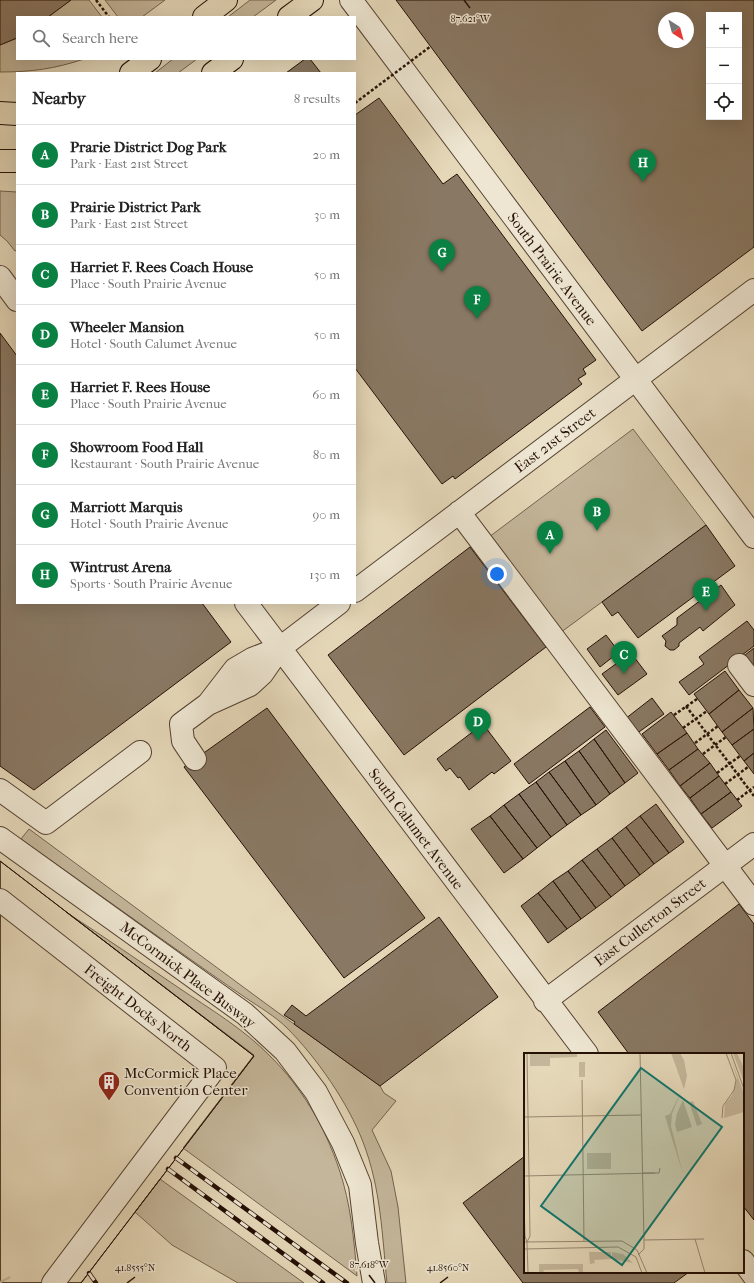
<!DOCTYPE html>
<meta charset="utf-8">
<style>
body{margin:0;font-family:"IM FELL French Canon",serif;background:#f2f2f2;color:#222}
.controls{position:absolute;right:12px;top:12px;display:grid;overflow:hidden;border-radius:0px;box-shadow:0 4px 16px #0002}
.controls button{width:36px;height:36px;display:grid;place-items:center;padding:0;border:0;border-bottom:1px solid #e0e0e0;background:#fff;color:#222;font:20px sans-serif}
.compass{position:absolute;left:658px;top:12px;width:36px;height:36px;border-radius:50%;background:#fff;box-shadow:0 4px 16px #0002;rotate:144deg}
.you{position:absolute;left:497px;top:574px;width:14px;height:14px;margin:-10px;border:3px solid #fff;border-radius:50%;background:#1a73e8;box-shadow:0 0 0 6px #1a73e833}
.badge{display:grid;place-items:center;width:26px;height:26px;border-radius:50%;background:#0b8043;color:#fff;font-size:13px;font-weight:700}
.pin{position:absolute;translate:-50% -33px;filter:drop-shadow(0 1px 2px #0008)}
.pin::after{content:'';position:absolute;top:21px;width:14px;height:12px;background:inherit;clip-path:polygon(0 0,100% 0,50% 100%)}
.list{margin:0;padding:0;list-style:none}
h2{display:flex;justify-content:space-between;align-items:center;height:52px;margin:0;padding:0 16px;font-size:17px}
h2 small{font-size:13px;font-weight:400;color:#767676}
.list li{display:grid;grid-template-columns:26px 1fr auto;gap:12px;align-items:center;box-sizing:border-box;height:60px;padding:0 16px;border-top:1px solid #e0e0e0}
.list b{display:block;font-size:15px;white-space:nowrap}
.list p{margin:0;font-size:13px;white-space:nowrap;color:#767676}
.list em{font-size:13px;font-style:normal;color:#767676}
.icon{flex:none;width:22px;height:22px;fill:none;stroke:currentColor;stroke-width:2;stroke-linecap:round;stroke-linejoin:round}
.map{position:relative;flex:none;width:754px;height:1283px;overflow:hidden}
.search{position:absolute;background:#fff;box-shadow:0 4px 16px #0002;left:16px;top:16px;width:340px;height:44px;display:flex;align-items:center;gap:10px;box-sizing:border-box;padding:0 14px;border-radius:0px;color:#767676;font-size:15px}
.panel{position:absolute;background:#fff;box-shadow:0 4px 16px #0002;left:16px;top:72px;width:340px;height:532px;border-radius:0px}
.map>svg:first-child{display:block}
.green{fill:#c4b69a;stroke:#746350}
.building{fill:#897863;stroke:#251005;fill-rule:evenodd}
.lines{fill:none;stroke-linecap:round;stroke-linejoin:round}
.minor-tunnel{stroke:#c8ba9e;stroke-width:22;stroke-dasharray:22 11;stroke-linecap:butt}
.minor-casing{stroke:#554232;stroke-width:24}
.major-casing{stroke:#251005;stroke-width:24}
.path{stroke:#251005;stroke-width:2.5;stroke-dasharray:3 2;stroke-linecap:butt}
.minor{stroke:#eee6d2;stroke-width:22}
.major{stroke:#e5d8b9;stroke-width:22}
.rail-casing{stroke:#251005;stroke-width:4.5}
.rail{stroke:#eee6d2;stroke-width:3;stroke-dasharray:9;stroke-linecap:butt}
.path-bridge{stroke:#251005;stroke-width:2.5;stroke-dasharray:3 2;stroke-linecap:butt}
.ticks{fill:none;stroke:#251005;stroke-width:1.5}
.labels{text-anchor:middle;stroke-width:3;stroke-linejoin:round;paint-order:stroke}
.street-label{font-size:15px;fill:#251005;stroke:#eee6d2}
.poi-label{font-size:15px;fill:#251005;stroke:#eee6d2;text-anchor:start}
.inset-road{fill:none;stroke:#988871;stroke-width:1}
.view{fill:#0f766e;fill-opacity:0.15;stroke:#0f766e;stroke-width:2}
.inset-edge{fill:none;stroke:#251005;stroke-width:2}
.ticks-label{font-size:10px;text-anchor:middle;fill:#251005;stroke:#eee6d2;stroke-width:3;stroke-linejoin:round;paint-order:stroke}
</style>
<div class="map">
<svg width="754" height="1283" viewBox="0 0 754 1283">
<rect width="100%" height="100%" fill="#e5d8b9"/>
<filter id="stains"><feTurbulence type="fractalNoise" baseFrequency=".005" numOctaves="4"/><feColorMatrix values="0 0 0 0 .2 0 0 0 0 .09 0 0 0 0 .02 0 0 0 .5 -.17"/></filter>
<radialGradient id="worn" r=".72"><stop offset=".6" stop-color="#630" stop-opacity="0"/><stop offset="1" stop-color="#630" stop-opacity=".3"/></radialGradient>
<path class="green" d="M 71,0 L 89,0 L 102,17 L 48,17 Z
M 105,0 L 165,0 L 142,17 L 118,17 Z
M 250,0 L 276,0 L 253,17 L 228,17 Z
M 17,38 L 17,59 L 84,59 C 54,69 31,72 0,72 L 0,45 Z
M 173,59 L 197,59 L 178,73 L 155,73 Z
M 0,191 L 17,192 L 17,250 L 15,251 L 7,241 L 0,235 Z
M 633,429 L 706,525 L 560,633 L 489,537 Z
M 29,829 L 269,1006 L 380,1086 L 384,1093 L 396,1101 L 372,1130 L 391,1171 L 398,1207 L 406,1283 L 387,1283 C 382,1234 381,1189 363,1142 C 348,1103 317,1058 287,1028 C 275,1016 259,1007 246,998 C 221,981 197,964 173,947 C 122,911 72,875 21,839 Z
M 66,912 C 104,937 141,962 179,988 C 210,1009 244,1029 271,1057 C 302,1088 325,1127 339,1169 C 351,1204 354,1240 357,1276 L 183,1148 L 254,1055 Z
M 160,1179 L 304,1283 L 238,1283 L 172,1245 L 135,1212 Z"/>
<path class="building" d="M 0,0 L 71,0 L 48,17 L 17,17 L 17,38 L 0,45 Z
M 396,0 L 754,0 L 754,247 L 642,331 ZM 709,15 L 739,15 L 739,117 L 709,117 ZM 664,18 L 688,18 L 688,42 L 664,42 Z
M 305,59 L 310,59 L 321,73 L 286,73 Z
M 379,98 L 443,184 L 457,174 L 596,360 L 583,369 L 586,374 L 578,379 L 582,384 L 455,479 L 453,476 L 442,484 L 355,368 L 355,115 Z
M 0,333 L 17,356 L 17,603 L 202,603 L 231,642 L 34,790 L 0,766 Z
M 706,525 L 735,566 L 638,638 L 618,612 L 612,616 L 602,602 Z
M 470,547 L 546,647 L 404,755 L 328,655 Z
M 721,585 L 735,605 L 703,631 L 700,627 L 679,643 L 679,646 L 674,650 L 670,650 L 665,646 L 666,641 L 662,636 L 677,625 L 677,618 Z
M 747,621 L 754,630 L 754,646 L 689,695 L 679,682 L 704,664 L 699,657 Z
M 606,635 L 619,652 L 600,667 L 587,649 Z
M 754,648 L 754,667 L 745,655 Z
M 631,653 L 647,674 L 618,695 L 602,674 Z
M 725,671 L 739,690 L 709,714 L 694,694 Z
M 739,690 L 753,708 L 722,732 L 709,714 Z
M 652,698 L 664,714 L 636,734 L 625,719 Z
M 590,707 L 605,727 L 529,784 L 514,764 Z
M 267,708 L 425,918 L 344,978 L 184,767 Z
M 753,708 L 754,729 L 732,745 L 722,732 Z
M 671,712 L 687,733 L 657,754 L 642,734 Z
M 483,724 L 511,761 L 494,774 L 492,772 L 469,790 L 460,777 L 458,778 L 450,768 L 446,771 L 437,759 Z
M 754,729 L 754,753 L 744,761 L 732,745 Z
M 606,730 L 638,773 L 625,783 L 594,739 Z
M 687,733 L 698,749 L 669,770 L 657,754 Z
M 594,739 L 625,783 L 610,794 L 579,751 Z
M 698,749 L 710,763 L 680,786 L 669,770 Z
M 579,751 L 610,794 L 596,805 L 565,761 Z
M 754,753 L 754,774 L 744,761 Z
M 565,761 L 596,805 L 581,815 L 549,772 Z
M 710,763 L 719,776 L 690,798 L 680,786 Z
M 549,772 L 581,815 L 567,825 L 536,782 Z
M 719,776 L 731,792 L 701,814 L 690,798 Z
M 536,782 L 567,825 L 551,837 L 519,794 Z
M 731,792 L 742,806 L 712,828 L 701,814 Z
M 519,794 L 551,837 L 537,848 L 504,805 Z
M 656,804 L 684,842 L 669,853 L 640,816 Z
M 504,805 L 537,848 L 523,859 L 490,816 Z
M 490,816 L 523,859 L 504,873 L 471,829 Z
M 640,816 L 669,853 L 654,864 L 626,827 Z
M 626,827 L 654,864 L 640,875 L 612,838 Z
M 612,838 L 640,875 L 625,886 L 597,849 Z
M 597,849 L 625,886 L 611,897 L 582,860 Z
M 582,860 L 611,897 L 596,908 L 568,871 Z
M 0,861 L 254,1056 L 81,1283 L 0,1283 Z
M 0,861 L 254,1056 L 81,1283 L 0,1283 Z
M 568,871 L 596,908 L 581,919 L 553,881 Z
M 553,881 L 581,919 L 567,929 L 538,893 Z
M 538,893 L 567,929 L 548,943 L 521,906 Z
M 739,904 L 754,924 L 754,1220 L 743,1206 L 743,1054 L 629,1054 L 598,1012 Z
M 439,917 L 498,997 L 380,1086 L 294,1024 L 295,1022 L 284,1015 L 292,1005 L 306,1016 Z
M 525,1156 L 525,1272 L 689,1272 L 674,1283 L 523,1283 L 463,1203 Z"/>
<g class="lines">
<path class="minor-tunnel" d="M 0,1281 L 1,1283"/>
<g class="minor-casing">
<path id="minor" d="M 351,0 L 754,537
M 0,277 L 17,300
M 459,512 L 754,904
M 355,591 L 754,290
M 246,603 L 587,1054
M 739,665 L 754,685
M 208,704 L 235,669 L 252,659 L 280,648 L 339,603
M 195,759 L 183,741 L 181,724 L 208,704 L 250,685 L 262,674 L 280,648
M 0,790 L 46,823 L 140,752
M 0,838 L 245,1014 L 285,1051 L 316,1092 L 343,1143 L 360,1185 L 367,1243 L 374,1283
M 0,900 L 215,1068 L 53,1283
M 545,1001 L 754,844
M 743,1261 L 754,1276"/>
</g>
<g class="major-casing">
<path id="major" d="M 204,17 L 226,0
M 289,17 L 312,0
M 131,73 L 150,59
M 213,73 L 232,59
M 0,113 L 17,114
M 0,161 L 17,161"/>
</g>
<path class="path" d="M 96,0 L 109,17
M 686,706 L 754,796
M 674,715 L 697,699
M 683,728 L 707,711
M 695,743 L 718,726
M 703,754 L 726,737
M 717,773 L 740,756
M 725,784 L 748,767
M 737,800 L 754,787"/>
<use href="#minor" class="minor"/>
<use href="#major" class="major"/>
<g class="rail-casing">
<path id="rail" d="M 176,1158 L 347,1283
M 168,1169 L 323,1283
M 89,1273 L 96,1283"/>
</g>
<use href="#rail" class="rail"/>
<path class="path-bridge" d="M 355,103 L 431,46"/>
</g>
<path class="ticks" d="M 464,0 L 470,8M 369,1275 L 375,1283M 127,1283 L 135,1277M 440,1283 L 448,1277"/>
<defs>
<g id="building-pin" transform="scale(1.15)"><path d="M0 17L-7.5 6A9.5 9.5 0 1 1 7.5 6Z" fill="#8f2418" stroke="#eee6d2"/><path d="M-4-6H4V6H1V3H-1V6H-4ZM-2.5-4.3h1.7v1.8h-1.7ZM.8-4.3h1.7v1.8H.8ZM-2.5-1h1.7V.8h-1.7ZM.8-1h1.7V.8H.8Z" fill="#fff"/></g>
</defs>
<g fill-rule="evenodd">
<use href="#building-pin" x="109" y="1082"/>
</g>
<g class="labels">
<g class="street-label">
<text transform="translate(552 269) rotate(53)" y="5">South Prairie Avenue</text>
<text transform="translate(555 440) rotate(-37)" y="5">East 21st Street</text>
<text transform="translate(416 829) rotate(53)" y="5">South Calumet Avenue</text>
<text transform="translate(650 922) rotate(-37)" y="5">East Cullerton Street</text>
<text transform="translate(188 975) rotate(37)" y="5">McCormick Place Busway</text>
<text transform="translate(138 1008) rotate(38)" y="5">Freight Docks North</text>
</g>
<g class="poi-label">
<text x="124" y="1078">McCormick Place<tspan x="124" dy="17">Convention Center</tspan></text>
</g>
</g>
<g transform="translate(524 1053)">
<rect width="220" height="220" fill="#e5d8b9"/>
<path d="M 6,0 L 53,0 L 53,4 L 26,5 L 26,13 L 6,13 ZM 147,0 L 156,0 L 160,7 L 163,23 L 160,36 ZM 205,0 L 219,38 L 220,59 L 200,65 L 201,51 L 208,42 L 213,25 ZM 209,0 L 213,0 L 219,13 L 220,29 ZM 55,9 L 61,9 L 61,24 L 55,24 ZM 157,39 L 148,61 L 147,73 L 159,121 L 141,63 L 146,61 ZM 159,47 L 168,74 L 153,79 L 162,109 L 151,72 L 153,60 ZM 169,48 L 178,71 L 173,73 L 165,49 ZM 63,100 L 87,100 L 87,116 L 63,116 ZM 65,199 L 87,199 L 87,206 L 70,207 L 71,210 L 66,211 ZM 88,199 L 99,201 L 109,210 L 88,206 ZM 15,211 L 59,211 L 59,220 L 55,220 L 54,216 L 20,217 L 19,220 L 15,220 Z" fill="#c4b69a"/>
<path class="inset-road" d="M 3,0 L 6,183 L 3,189 L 4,220M 207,0 L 220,36M 58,27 L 60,189M 0,64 L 117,62M 198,65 L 199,53 L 210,37 L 212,27 L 202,0M 119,120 L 135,120 L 136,115M 0,123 L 131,120M 0,151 L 1,183 L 3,189M 171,186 L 181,220M 120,187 L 180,186M 0,189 L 98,188 L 113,197 L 123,220M 0,196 L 94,194 L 112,204 L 118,220M 114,202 L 120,196 L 120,187 L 116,0"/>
<path class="view" d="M 117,15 L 198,74 L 98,212 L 17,153 Z"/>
<rect width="220" height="220" class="inset-edge"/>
</g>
<g class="ticks-label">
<text x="470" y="22">87.621°W</text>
<text x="369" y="1268">87.618°W</text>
<text x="135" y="1271">41.8555°N</text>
<text x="448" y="1271">41.8560°N</text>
</g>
<rect width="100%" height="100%" filter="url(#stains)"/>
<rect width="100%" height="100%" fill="url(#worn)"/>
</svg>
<div class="controls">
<button>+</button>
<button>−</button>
<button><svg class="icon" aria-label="locate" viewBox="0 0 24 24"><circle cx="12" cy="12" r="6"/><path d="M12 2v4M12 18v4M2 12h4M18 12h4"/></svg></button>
</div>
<svg class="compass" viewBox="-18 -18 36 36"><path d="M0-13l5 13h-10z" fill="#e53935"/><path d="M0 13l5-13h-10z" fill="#767676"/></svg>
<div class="you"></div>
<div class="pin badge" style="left:550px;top:554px">A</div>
<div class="pin badge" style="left:597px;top:531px">B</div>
<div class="pin badge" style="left:624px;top:674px">C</div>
<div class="pin badge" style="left:478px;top:741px">D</div>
<div class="pin badge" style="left:706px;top:611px">E</div>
<div class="pin badge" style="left:477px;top:319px">F</div>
<div class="pin badge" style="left:442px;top:272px">G</div>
<div class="pin badge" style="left:643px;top:182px">H</div>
<div class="search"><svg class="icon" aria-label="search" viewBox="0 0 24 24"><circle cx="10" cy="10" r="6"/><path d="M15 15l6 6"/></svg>Search here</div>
<section class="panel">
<h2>Nearby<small>8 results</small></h2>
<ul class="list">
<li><span class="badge">A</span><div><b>Prarie District Dog Park</b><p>Park · East 21st Street</p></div><em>20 m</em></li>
<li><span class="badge">B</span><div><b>Prairie District Park</b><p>Park · East 21st Street</p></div><em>30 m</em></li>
<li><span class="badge">C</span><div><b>Harriet F. Rees Coach House</b><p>Place · South Prairie Avenue</p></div><em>50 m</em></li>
<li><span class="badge">D</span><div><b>Wheeler Mansion</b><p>Hotel · South Calumet Avenue</p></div><em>50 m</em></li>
<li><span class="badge">E</span><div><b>Harriet F. Rees House</b><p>Place · South Prairie Avenue</p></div><em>60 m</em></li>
<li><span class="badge">F</span><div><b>Showroom Food Hall</b><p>Restaurant · South Prairie Avenue</p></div><em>80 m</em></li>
<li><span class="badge">G</span><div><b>Marriott Marquis</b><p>Hotel · South Prairie Avenue</p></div><em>90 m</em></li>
<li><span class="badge">H</span><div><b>Wintrust Arena</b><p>Sports · South Prairie Avenue</p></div><em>130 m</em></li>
</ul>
</section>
</div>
